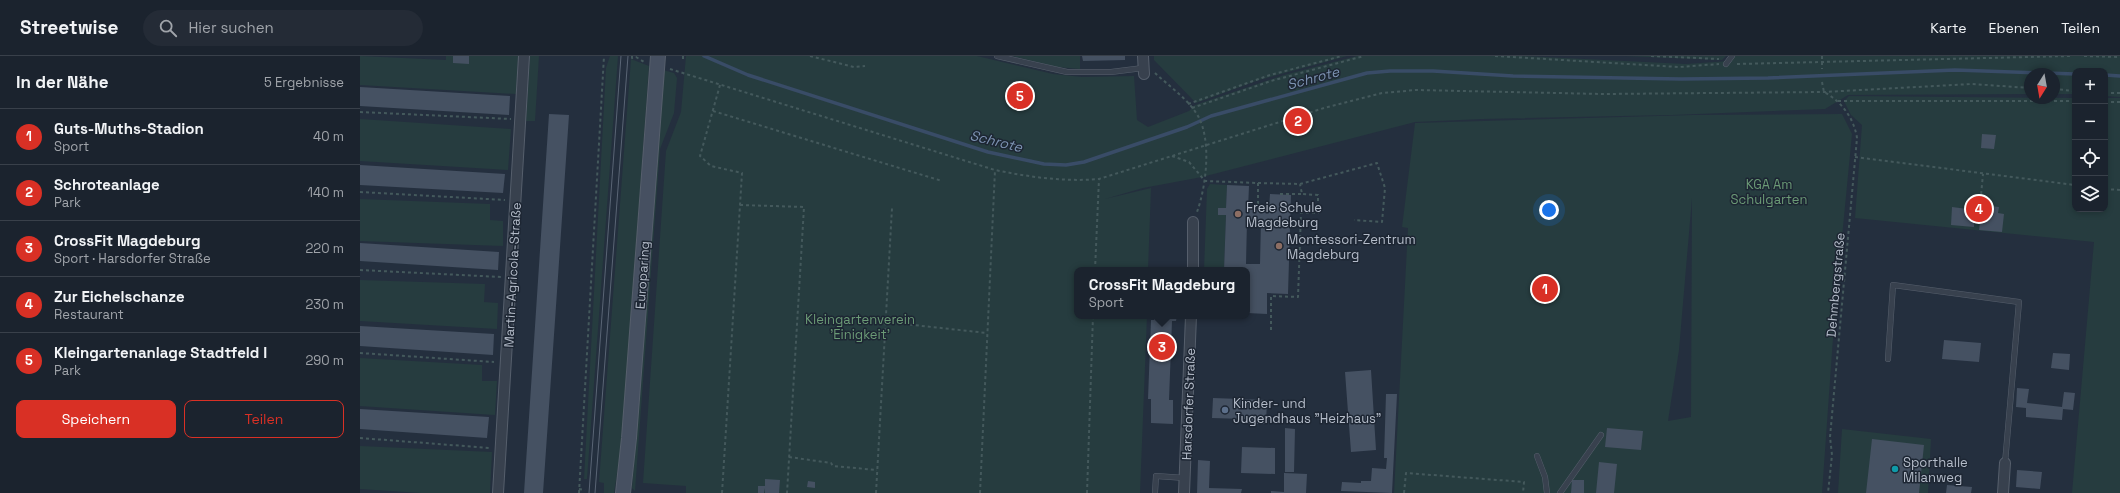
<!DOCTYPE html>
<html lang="de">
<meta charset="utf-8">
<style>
body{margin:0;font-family:"Space Grotesk",sans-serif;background:#242b36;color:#f1f3f6}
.controls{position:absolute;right:12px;top:12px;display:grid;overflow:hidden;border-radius:8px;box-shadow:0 2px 6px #0003}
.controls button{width:36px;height:36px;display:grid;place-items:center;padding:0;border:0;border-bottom:1px solid #39404a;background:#1b232e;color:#f1f3f6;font:20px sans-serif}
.compass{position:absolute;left:1664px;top:12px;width:36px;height:36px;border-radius:50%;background:#1b232e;box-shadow:0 2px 6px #0003;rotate:191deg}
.you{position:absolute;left:1189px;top:154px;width:14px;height:14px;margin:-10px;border:3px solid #fff;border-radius:50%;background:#1a73e8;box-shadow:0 0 0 6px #1a73e833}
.badge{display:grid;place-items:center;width:26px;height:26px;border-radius:50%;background:#d93025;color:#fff;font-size:13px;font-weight:700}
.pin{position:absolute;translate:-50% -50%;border:2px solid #fff;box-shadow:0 1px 4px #0006}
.popup{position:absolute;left:714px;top:211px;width:176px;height:52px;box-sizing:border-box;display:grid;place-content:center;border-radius:8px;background:#1b232e;filter:drop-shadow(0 1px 3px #0005);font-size:13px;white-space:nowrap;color:#a0a4aa}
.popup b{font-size:15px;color:#f1f3f6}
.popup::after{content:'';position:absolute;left:50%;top:100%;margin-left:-8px;border:8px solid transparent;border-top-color:#1b232e}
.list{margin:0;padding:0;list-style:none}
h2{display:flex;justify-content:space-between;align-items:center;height:52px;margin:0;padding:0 16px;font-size:17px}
h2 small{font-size:13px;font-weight:400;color:#a0a4aa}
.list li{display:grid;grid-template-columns:26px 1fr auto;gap:12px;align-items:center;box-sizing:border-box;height:56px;padding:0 16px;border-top:1px solid #39404a}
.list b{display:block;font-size:15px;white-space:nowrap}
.list p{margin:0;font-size:13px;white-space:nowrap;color:#a0a4aa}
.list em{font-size:13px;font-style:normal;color:#a0a4aa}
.actions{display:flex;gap:8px;padding:12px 16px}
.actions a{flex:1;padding:9px 0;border:1px solid #d93025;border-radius:8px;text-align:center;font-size:14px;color:#d93025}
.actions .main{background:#d93025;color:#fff}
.icon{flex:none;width:22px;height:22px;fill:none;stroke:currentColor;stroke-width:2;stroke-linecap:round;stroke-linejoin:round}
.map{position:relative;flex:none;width:1760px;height:437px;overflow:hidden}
header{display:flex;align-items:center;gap:24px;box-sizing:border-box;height:56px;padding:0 20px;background:#1b232e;border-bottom:1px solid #39404a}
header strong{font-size:19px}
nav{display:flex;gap:22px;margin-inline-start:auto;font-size:14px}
.search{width:280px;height:36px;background:#242b36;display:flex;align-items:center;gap:10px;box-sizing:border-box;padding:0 14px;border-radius:22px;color:#a0a4aa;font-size:15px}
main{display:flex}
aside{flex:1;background:#1b232e}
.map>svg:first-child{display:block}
.green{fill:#263c3f;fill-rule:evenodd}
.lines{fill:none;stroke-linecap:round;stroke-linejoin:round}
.stream{stroke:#394c67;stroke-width:3.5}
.building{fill:#455162;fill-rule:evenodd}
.service-casing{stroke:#565f6c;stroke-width:6}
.minor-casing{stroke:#565f6c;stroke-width:12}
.secondary-casing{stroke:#565f6c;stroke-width:16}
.path{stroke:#44595c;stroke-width:2;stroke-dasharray:3 3;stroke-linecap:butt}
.service{stroke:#38414e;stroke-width:5}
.minor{stroke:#38414e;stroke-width:10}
.secondary{stroke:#465061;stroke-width:14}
.tram{stroke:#5a6575;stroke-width:1}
.education-dot{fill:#8d6e63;stroke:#1d2633;stroke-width:1.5}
.service-dot{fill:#5c6f8a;stroke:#1d2633;stroke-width:1.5}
.culture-dot{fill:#0f9aa8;stroke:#1d2633;stroke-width:1.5}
.labels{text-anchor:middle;stroke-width:3;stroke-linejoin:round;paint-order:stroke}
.park-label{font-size:13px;fill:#6b9a76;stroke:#1d2633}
.poi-label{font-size:13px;fill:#b4bcc9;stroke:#1d2633;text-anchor:start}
.street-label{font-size:13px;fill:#b4bcc9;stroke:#1d2633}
.water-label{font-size:14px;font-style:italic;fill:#7c92b1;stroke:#1d2633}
</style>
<header>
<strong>Streetwise</strong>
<div class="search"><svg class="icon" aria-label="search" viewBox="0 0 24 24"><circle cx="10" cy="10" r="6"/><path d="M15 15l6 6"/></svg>Hier suchen</div>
<nav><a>Karte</a><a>Ebenen</a><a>Teilen</a></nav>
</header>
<main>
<aside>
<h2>In der Nähe<small>5 Ergebnisse</small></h2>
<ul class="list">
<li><span class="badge">1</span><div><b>Guts-Muths-Stadion</b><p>Sport</p></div><em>40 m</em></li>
<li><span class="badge">2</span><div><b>Schroteanlage</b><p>Park</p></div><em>140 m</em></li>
<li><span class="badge">3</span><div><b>CrossFit Magdeburg</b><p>Sport · Harsdorfer Straße</p></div><em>220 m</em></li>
<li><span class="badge">4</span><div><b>Zur Eichelschanze</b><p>Restaurant</p></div><em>230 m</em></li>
<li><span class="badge">5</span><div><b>Kleingartenanlage Stadtfeld I</b><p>Park</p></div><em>290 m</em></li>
</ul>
<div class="actions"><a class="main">Speichern</a><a>Teilen</a></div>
</aside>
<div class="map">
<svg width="1760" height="437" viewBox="0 0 1760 437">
<rect width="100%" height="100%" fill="#242f3e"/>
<path class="green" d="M 0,0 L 86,4 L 86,0 L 158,0 L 156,38 L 0,29 Z
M 170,0 L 179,0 L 175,65 L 166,65 Z
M 250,0 L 258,0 L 227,423 L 224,423 L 246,12 Z
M 326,0 L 617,0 L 693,18 L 722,21 L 774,20 L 777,64 L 788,71 L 829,55 L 835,49 L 924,19 L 997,0 L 1163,0 L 1326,8 L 1369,5 L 1374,0 L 1760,0 L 1760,41 L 1745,40 L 1745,15 L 1715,15 L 1715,38 L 1694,38 L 1694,18 L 1670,18 L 1670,38 L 1488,39 L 1465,53 L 1312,59 L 1122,63 L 1055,66 L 842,121 L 783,132 L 745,143 L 791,132 L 788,214 L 717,214 L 717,260 L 787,260 L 780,437 L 326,437 L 326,430 L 283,427 L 306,95 L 321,56 Z
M 652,0 L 720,0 L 720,13 L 697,11 Z
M 794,0 L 987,0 L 899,24 L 836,47 L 794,4 Z
M 1265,0 L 1366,0 L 1362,4 Z
M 271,3 L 289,10 L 262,385 L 254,437 L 244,437 L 244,427 L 239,426 Z
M 303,14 L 314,17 L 317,22 L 314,57 L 300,93 L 275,435 L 272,432 Z
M 1489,40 L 1715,42 L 1715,153 L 1745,153 L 1745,42 L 1760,42 L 1760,437 L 1712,437 L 1734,186 L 1495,162 L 1502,69 L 1491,59 L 1484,45 Z
M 1482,58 L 1492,78 L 1475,254 L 1462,437 L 1034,437 L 1048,172 L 1042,171 L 1055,67 L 1333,59 ZM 1332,142 L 1331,361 L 1308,365 L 1319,294 Z
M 0,63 L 151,73 L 148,114 L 0,105 Z
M 850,128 L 867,129 L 866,152 L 858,152 L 858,158 L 866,159 L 864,213 L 844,214 L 847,133 Z
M 0,143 L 130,148 L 130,164 L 143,165 L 143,190 L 0,185 Z
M 0,224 L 125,228 L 124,246 L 138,247 L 137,273 L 0,265 Z
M 0,302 L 122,309 L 122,325 L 137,325 L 135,359 L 0,350 Z
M 1482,373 L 1571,383 L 1568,437 L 1478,437 Z
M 0,390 L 132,396 L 130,437 L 61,437 L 0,433 Z"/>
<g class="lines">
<path class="stream" d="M 344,0 L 388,19 L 628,96 L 684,108 L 706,109 L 724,106 L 827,71 L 851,60 L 1007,17 L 1030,15 L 1073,15 L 1153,20 L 1321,23 L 1408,22 L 1595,14 L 1715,18
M 1745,19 L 1760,20"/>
</g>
<path class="building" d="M 93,0 L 109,0 L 109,8 L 93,7 Z
M 722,0 L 765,0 L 765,4 L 723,5 Z
M 0,31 L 150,40 L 149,59 L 0,50 Z
M 189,58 L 209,59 L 196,250 L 183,437 L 164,437 Z
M 1622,78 L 1636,79 L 1634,93 L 1621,92 Z
M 0,109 L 145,118 L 143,137 L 0,129 Z
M 867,129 L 889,130 L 888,153 L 909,153 L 910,138 L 931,139 L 928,238 L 907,237 L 907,258 L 887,257 L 887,214 L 864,214 L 866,159 L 858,159 L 858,152 L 866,152 ZM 887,165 L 901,165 L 900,208 L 886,208 Z
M 1622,149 L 1639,151 L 1638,157 L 1644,158 L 1642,176 L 1619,174 Z
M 1592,151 L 1615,154 L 1614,171 L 1591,169 Z
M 0,187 L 139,196 L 138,214 L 0,205 Z
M 794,260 L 817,260 L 816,265 L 812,265 L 809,344 L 813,344 L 813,368 L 791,367 L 791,343 L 788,343 L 791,264 L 794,264 Z
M 0,270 L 134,278 L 133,299 L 0,290 Z
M 1584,284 L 1621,287 L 1619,306 L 1582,303 Z
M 1693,297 L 1710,298 L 1709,314 L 1691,312 Z
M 1011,314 L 1016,394 L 991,396 L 985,316 Z
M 1657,332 L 1669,333 L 1667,347 L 1702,351 L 1704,336 L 1715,337 L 1713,354 L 1703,353 L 1702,364 L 1666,361 L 1666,352 L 1656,351 Z
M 1026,338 L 1037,338 L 1032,437 L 981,435 L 982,426 L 1001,427 L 1001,425 L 1011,425 L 1012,412 L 1026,413 L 1027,402 L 1024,402 Z
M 853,342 L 907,344 L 906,368 L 885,368 L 885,363 L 852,362 Z
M 0,353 L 129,361 L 127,382 L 0,373 Z
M 925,372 L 935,373 L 934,416 L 925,416 Z
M 1247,372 L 1283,375 L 1281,394 L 1245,391 Z
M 1512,383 L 1564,389 L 1559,437 L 1506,437 Z
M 882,391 L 915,392 L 915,418 L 881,417 Z
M 838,404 L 850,405 L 849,432 L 882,433 L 881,437 L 837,437 Z
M 1239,406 L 1257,408 L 1254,437 L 1236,437 Z
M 1657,414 L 1682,416 L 1680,433 L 1656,431 Z
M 924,417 L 947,418 L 946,437 L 911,437 L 911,435 L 924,436 Z
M 405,423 L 420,424 L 419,437 L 405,437 L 404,432 L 404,437 L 398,437 L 398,430 L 405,430 Z
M 1212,424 L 1224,424 L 1224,437 L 1211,437 Z
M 448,425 L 455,426 L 455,432 L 447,431 Z
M 1587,429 L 1612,431 L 1611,437 L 1586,437 Z"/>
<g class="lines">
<g class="service-casing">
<path id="service" d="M 637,0 L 707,16 L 751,16 L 783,12
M 1366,8 L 1372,0
M 1528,303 L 1533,229 L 1659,246 L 1645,407
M 1177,400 L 1185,421 L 1187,437
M 795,437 L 796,420 L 825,422
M 1200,437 L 1241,379"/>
</g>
<g class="minor-casing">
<path id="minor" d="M 783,0 L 784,18
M 833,214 L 833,166
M 138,437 L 164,0
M 824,437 L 831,260
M 1643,437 L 1645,407"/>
</g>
<g class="secondary-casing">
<path id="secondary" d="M 263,437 L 269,382 L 298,0"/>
</g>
<path class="path" d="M 272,0 L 272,2 L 276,1 L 284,6
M 450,0 L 494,11 L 505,10
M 1135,0 L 1319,11 L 1359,8
M 1291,0 L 1359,3
M 1462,0 L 1462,13
M 1724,0 L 1760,1
M 323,3 L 323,0
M 1377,8 L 1710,0
M 310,13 L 635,114 C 670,121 703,126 739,123 L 964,52 L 1022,37 L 1056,34 L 1243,38 L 1464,36 L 1612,28 L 1670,32
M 795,17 C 809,30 828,43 838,60 C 852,85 846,131 837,156
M 1462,26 L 1464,36 C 1481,45 1494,62 1497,82 L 1470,381 L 1472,399 L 1468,437
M 360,29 L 340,100 L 351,110 L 382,117 L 362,437
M 1694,33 L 1715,35
M 1745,37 L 1760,37
M 1478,45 L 1715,45
M 1745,46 L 1760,46
M 828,48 L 910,19 L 982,0
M 832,52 L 911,25 L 1004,0
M 353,55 L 582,125
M 0,56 L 151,63
M 812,100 L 829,106 L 845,125 L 898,127 L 898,153
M 1495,101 L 1715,129
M 898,127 L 940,128 L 1017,107 L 1025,132 L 1022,166 L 994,164
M 1745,133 L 1760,134
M 0,136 L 145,144
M 920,138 L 942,138
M 380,149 L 444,151 L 427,437
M 1620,150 L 1623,118
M 0,214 L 141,221
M 735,214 L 739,123
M 526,266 L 627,277
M 911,274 L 911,240 L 938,241 L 941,157 L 958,157 L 958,139 L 942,138 L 940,128
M 0,297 L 134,306
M 0,382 L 130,392
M 429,401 L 471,407 L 473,410 L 517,414
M 219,433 L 225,434
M 219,437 L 244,0
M 516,437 L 532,152
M 620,437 L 635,114
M 727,437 L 733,260
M 1044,437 L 1046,417 L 1164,426 L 1163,437"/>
<use href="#service" class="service"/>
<use href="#minor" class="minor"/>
<use href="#secondary" class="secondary"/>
<path class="tram" d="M 229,437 L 261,0
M 235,437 L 268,0"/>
</g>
<g class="education-dot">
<circle cx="878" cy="158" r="4"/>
<circle cx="919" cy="190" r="4"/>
</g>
<circle class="service-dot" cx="865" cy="354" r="4"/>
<circle class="culture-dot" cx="1535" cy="413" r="4"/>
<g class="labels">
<g class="park-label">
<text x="1409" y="133">KGA Am<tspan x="1409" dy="15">Schulgarten</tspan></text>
<text x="500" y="268">Kleingartenverein<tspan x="500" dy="15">'Einigkeit'</tspan></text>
</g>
<g class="poi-label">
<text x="886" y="156">Freie Schule<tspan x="886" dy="15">Magdeburg</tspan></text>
<text x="927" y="188">Montessori-Zentrum<tspan x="927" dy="15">Magdeburg</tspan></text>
<text x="873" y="352">Kinder- und<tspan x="873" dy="15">Jugendhaus "Heizhaus"</tspan></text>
<text x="1543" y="411">Sporthalle<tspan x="1543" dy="15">Milanweg</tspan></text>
</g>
<g class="street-label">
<text transform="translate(152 219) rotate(-87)" y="5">Martin-Agricola-Straße</text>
<text transform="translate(282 219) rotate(-86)" y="5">Europaring</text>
<text transform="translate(1475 229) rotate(-85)" y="5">Dehmbergstraße</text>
<text transform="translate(828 348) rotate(-88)" y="5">Harsdorfer Straße</text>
</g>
<g class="water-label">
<text transform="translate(953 22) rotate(-15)" y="5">Schrote</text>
<text transform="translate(636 85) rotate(14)" y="5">Schrote</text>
</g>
</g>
</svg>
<div class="controls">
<button>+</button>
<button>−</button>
<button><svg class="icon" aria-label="locate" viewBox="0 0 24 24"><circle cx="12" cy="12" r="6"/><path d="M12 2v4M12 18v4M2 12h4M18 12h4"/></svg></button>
<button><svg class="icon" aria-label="layers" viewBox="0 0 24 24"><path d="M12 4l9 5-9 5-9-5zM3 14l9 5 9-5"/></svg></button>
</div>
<svg class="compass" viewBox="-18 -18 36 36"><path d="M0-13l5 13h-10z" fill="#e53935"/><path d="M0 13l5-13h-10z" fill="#a0a4aa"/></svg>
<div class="you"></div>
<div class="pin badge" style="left:1185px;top:233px">1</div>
<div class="pin badge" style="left:938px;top:65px">2</div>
<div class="pin badge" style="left:802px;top:291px">3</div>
<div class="popup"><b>CrossFit Magdeburg</b>Sport</div>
<div class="pin badge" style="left:1619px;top:153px">4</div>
<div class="pin badge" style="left:660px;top:40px">5</div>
</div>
</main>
